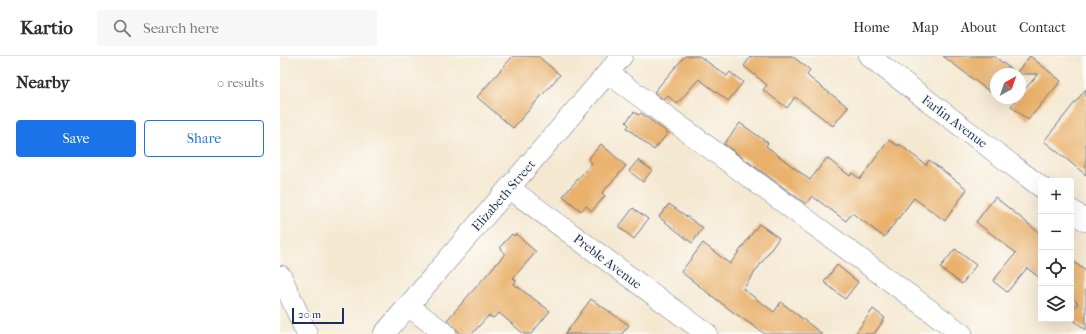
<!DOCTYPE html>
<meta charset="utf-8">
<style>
body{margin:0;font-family:"IM FELL French Canon",serif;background:#f7f7f7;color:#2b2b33}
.controls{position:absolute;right:12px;bottom:12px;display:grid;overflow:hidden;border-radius:4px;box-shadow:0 4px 16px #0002}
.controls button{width:36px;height:36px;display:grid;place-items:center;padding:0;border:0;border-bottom:1px solid #e1e1e2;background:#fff;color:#2b2b33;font:20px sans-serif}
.compass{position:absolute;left:710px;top:12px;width:36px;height:36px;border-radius:50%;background:#fff;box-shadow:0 4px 16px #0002;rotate:40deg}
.scale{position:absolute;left:12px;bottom:10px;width:52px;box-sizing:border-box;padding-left:4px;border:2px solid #1b2f5e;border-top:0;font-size:11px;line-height:14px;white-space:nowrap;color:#1b2f5e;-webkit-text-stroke:3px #fdfcf7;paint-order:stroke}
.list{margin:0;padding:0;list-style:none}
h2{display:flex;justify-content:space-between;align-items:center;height:52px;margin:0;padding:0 16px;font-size:17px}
h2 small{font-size:13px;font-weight:400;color:#7c7c81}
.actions{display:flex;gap:8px;padding:12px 16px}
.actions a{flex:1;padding:9px 0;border:1px solid #1a73e8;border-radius:4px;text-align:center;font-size:14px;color:#1a73e8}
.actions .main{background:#1a73e8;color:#fff}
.icon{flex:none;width:22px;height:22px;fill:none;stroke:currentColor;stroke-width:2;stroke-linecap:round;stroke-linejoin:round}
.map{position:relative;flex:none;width:806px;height:278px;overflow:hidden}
header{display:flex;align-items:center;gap:24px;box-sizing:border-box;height:56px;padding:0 20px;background:#fff;border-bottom:1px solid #e1e1e2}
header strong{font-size:19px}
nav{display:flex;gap:22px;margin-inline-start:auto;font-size:14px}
.search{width:280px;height:36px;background:#f7f7f7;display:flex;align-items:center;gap:10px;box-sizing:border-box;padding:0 14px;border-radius:4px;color:#7c7c81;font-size:15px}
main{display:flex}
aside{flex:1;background:#fff}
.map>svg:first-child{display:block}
.building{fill:#e9b16c}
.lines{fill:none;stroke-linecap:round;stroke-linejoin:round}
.minor-casing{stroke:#677086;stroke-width:22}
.minor{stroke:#fff;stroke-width:21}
.labels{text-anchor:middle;stroke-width:3.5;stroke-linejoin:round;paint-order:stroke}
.street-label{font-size:13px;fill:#1b2f5e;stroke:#fdfcf7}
</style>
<header>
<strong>Kartio</strong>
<div class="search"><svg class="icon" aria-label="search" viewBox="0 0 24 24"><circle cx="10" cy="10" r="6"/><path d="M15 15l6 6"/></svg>Search here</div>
<nav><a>Home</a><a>Map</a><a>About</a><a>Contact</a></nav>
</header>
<main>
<aside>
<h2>Nearby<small>0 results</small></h2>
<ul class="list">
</ul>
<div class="actions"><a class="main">Save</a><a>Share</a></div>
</aside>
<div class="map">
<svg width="806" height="278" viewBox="0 0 806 278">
<rect width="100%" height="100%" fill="#fdfcf7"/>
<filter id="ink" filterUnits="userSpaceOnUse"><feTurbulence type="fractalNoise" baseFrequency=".025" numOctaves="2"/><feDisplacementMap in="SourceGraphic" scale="8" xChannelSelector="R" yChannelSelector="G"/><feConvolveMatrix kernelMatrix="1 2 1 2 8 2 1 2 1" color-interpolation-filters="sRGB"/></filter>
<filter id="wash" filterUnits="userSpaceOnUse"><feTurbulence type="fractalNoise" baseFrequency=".012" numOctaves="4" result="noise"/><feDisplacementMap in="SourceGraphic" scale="16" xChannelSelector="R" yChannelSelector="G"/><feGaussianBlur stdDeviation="0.9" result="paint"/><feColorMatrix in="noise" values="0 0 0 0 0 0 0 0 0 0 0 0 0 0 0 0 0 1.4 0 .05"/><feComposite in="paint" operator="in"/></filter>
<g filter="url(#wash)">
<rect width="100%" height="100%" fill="#f4e8d1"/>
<g id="blocks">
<path class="building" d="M 233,0 L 258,0 L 280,19 L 233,72 L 197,41 Z
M 405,0 L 419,0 L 447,20 L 450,16 L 463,26 L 448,45 L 419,23 L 397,48 L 388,40 L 384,44 L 374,36 Z
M 471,0 L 512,0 L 530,14 L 527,19 L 530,22 L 568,51 L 553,70 L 515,41 L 507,52 L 483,34 L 487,29 L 464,10 Z
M 663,0 L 714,0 L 736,17 L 750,0 L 781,25 L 748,64 L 731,50 L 737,42 L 740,42 L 740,39 L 758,18 L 716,18 L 716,29 L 710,36 Z
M 806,33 L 806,119 L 764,85 Z
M 354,56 L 359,59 L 361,57 L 388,77 L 374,94 L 347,72 L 349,69 L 346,66 Z
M 460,67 L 488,87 L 486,90 L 530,124 L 547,102 L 570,120 L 572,117 L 580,123 L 609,84 L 618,90 L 619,88 L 646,109 L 649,104 L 687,133 L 665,165 L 634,142 L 604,181 L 572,157 L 566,165 L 532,140 L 526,148 L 444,88 Z
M 321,88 L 346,110 L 322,137 L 325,140 L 312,155 L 306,150 L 301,155 L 283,140 L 312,107 L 308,103 Z
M 358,104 L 372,114 L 363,126 L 349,115 Z
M 715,141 L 761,178 L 761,223 L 747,212 L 727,236 L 713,225 L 736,197 L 696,166 Z
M 389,148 L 423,172 L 412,187 L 379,161 Z
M 353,152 L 368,163 L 354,183 L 339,171 Z
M 479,168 L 499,182 L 463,233 L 494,256 L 501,246 L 542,278 L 485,278 L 453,256 L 401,216 L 423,187 L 450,208 Z
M 232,178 L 234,180 L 236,178 L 256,196 L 233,222 L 236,225 L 234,228 L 270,255 L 251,278 L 244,278 L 219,257 L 213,262 L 210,260 L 207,261 L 192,278 L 181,278 L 167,264 L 225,198 L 220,191 Z
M 675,193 L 696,209 L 682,228 L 660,212 Z
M 791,204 L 806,215 L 806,274 L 791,262 L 791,256 L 798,247 L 791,241 Z
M 557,209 L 578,226 L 565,243 L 544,226 Z
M 311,243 L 349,269 L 342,278 L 285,278 Z
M 593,253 L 605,262 L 594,278 L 575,278 Z"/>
</g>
</g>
<g filter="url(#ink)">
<use href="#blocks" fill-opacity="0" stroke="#677086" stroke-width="1"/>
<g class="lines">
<g class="minor-casing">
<path id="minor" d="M 589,0 L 761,131
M 328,17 L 682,278
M 229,132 L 427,278
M 791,154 L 806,165
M 1,220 L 27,278
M 128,250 L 166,278
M 104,278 L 342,0"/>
</g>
<use href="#minor" class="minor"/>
</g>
</g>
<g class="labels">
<g class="street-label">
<text transform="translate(675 65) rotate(37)" y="5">Farlin Avenue</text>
<text transform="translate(223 139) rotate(-49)" y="5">Elizabeth Street</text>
<text transform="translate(328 205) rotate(37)" y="5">Preble Avenue</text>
</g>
</g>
</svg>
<div class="controls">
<button>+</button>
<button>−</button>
<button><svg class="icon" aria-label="locate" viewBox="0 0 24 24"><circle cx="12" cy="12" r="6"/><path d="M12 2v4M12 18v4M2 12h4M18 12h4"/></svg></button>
<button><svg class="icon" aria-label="layers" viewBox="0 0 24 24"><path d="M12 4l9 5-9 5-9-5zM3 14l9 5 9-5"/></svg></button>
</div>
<svg class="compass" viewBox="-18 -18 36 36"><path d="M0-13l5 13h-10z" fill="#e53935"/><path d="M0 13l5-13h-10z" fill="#7c7c81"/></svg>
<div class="scale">20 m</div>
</div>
</main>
